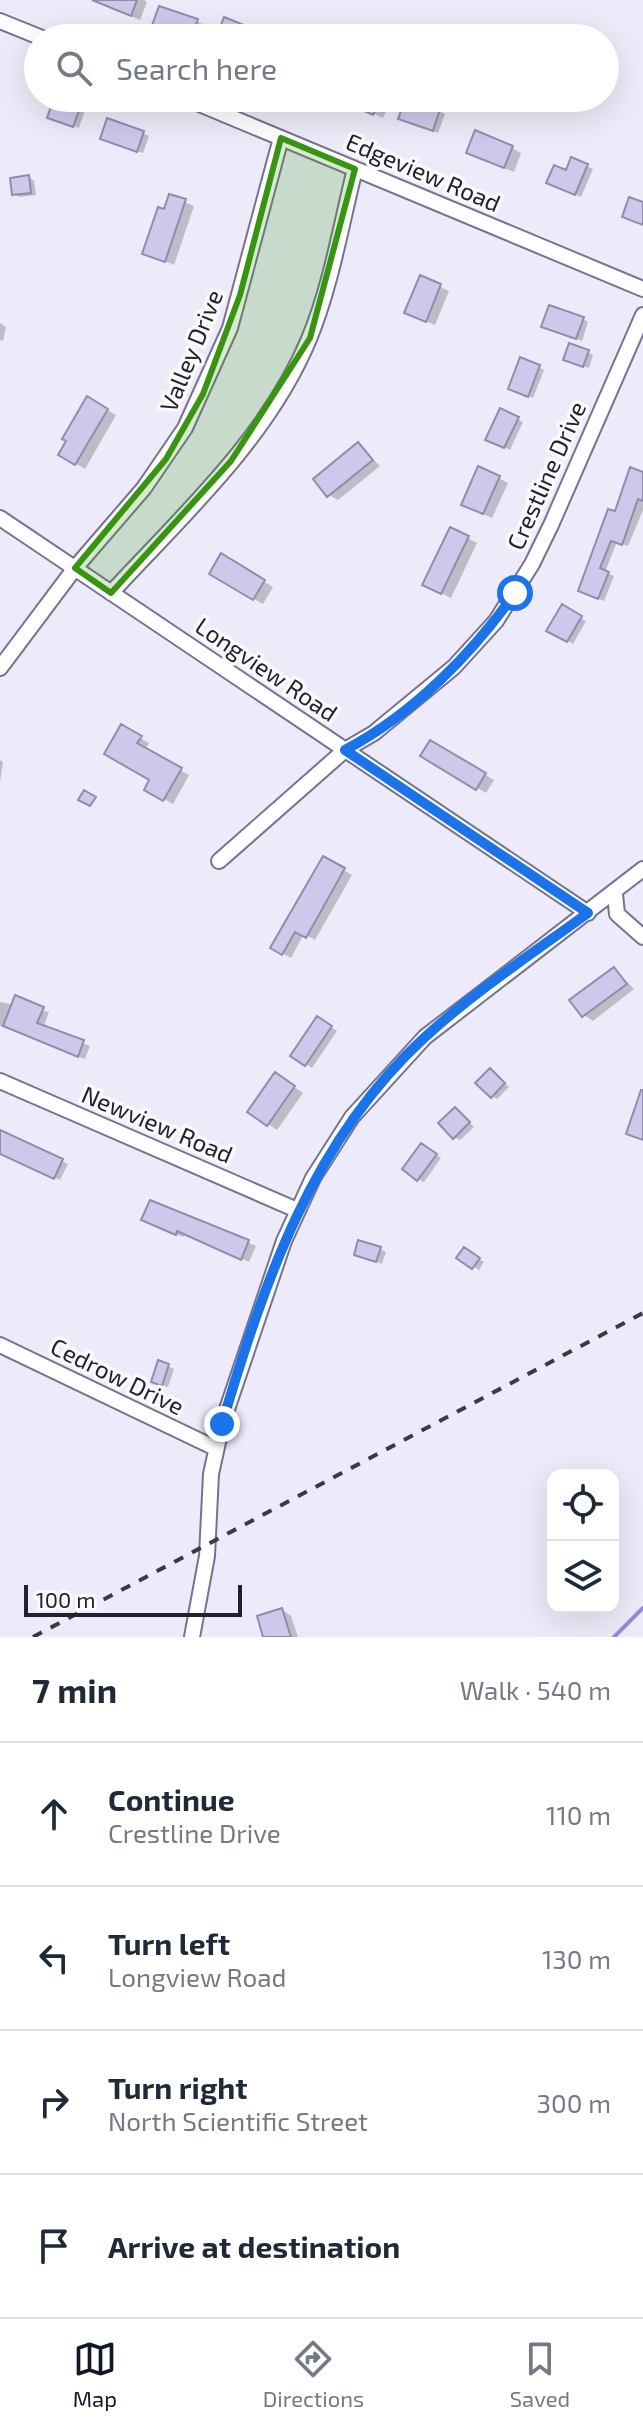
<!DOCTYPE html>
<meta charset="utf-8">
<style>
body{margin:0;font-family:"Exo 2",sans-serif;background:#f6f6f7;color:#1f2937}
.controls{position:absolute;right:24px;bottom:24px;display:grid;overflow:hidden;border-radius:16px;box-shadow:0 8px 32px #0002}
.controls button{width:72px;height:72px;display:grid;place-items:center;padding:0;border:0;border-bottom:2px solid #e0e1e3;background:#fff;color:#1f2937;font:40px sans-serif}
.scale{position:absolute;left:24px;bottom:20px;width:218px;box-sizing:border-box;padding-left:8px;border:4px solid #23212e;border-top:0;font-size:22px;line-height:28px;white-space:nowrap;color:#23212e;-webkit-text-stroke:6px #fafafa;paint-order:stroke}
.stop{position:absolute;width:24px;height:24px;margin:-18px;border:6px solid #1a73e8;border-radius:50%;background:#fff}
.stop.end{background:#1a73e8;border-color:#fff;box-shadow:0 2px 8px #0008}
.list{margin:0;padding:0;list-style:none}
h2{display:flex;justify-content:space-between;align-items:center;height:104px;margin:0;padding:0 32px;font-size:34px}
h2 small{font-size:26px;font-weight:400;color:#747a83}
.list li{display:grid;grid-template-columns:52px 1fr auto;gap:24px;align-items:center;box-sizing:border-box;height:144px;padding:0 32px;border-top:2px solid #e0e1e3}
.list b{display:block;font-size:30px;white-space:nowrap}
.list p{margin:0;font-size:26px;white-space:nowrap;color:#747a83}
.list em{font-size:26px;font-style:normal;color:#747a83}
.icon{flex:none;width:44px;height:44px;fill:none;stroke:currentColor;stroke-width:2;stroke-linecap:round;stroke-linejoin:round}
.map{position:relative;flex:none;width:643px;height:1637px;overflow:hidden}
.search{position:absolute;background:#fff;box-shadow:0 8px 32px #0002;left:24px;right:24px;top:24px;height:88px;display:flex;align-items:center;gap:20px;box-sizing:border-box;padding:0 28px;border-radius:44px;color:#747a83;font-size:30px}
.sheet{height:680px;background:#fff}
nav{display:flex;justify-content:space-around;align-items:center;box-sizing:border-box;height:112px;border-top:2px solid #e0e1e3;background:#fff;font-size:22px;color:#747a83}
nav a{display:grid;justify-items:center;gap:4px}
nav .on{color:#111827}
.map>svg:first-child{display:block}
.shadow{fill:#0003}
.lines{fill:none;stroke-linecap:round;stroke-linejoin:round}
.stream{stroke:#9789df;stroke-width:4}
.building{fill:#ccc9eb;stroke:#908cac;stroke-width:2}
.minor-casing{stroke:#767391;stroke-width:18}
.minor{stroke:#fff;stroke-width:14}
.rail{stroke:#3b3946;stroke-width:4;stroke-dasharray:10 10;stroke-linecap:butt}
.route{stroke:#1a73e8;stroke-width:10}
.marked{fill:#389512;fill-opacity:0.2;stroke:#389512;stroke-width:6;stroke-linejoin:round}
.labels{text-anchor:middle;stroke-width:7;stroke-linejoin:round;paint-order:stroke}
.street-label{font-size:24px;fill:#23212e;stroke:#fafafa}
</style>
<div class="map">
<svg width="643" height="1637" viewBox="0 0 643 1637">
<rect width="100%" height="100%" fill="#edebf9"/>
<path class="shadow" d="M 93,0 L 144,0 L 147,2 L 140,20 Z
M 225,20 L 252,32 L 250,38 L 218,38 Z
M 197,21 L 202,24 L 197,38 L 183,38 L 159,30 Z
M 56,98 L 85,110 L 79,128 L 50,117 Z
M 339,98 L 392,98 L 383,118 Z
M 439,111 L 445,114 L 438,133 L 406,122 Z
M 143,133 L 149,136 L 143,153 L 108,141 Z
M 512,148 L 521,153 L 514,172 L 477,157 Z
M 572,159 L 593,169 L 581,197 L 554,185 L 567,173 Z
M 28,177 L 34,181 L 36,195 L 20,197 L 14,194 Z
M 170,196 L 194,206 L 174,265 L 145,253 Z
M 421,278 L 449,291 L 435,325 L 415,317 Z
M 583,319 L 588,322 L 582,341 L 549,329 Z
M 0,323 L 6,327 L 3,341 L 0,340 Z
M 588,352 L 593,355 L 589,368 L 571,362 Z
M 539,367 L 544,370 L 533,398 L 516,391 Z
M 88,399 L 116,415 L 85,469 L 61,455 Z
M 501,411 L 523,422 L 510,450 L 488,439 Z
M 358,444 L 380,466 L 338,500 L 329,495 Z
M 643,474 L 643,510 L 628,546 L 617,542 L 605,572 L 614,576 L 604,601 L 586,594 L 616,514 Z
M 499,478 L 508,483 L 492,518 L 472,509 Z
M 451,529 L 477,543 L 451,598 L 433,589 Z
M 221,556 L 273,587 L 263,604 L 211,573 Z
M 562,607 L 586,621 L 573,644 L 549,630 Z
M 121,727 L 149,743 L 145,750 L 189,775 L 173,804 L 147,789 L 152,779 Z
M 431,742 L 494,780 L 486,793 L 423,756 Z
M 0,760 L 3,762 L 0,782 Z
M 324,859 L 352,875 L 315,940 L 304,934 L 291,958 L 273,948 Z
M 614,969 L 634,989 L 593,1021 L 584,1015 Z
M 0,1002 L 49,1012 L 43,1028 L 90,1046 L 85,1059 L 0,1026 Z
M 318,1018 L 337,1031 L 312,1068 L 293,1055 Z
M 496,1074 L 509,1087 L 497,1099 L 492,1096 Z
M 284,1080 L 303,1093 L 277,1130 L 250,1112 Z
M 460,1113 L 474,1127 L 460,1140 L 454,1137 Z
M 0,1131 L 68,1164 L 60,1180 L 0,1152 Z
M 427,1148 L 441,1158 L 424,1182 L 418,1179 Z
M 151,1202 L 256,1246 L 249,1262 L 185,1234 L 183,1237 L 151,1223 Z
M 380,1249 L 386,1252 L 382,1264 L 356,1254 Z
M 464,1249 L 484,1262 L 479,1270 L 459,1257 Z
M 160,1363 L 174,1369 L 168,1387 L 159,1384 Z
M 282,1610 L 291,1616 L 298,1637 L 265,1637 Z"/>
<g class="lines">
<path class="stream" d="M 614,1637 L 643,1608"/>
</g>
<path class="building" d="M 92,0 L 137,0 L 131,16 Z
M 159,6 L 198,19 L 191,38 L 151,28 Z
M 224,17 L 244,25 L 239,38 L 216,38 Z
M 54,98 L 81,105 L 73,127 L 47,118 Z
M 335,98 L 381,98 L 373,115 Z
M 406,98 L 440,109 L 433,131 L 398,119 Z
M 107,118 L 144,131 L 137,152 L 100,139 Z
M 475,130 L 513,146 L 504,168 L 466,153 Z
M 571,157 L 588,164 L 575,195 L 546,183 L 554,165 L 566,170 Z
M 29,175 L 31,193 L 12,195 L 10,178 Z
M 169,194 L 186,199 L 165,262 L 142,254 L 158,207 L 164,209 Z
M 629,197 L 643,202 L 643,225 L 622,217 Z
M 420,275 L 441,284 L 426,322 L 404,313 Z
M 549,305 L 584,317 L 576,339 L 541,327 Z
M 569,343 L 589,350 L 583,367 L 563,360 Z
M 520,357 L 540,365 L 528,397 L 508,389 Z
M 87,396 L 108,409 L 75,465 L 58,455 L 66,441 L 62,439 Z
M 500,408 L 519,417 L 504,448 L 485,440 Z
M 358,442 L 373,460 L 327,497 L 313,479 Z
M 478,466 L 500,476 L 483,514 L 461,505 Z
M 630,467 L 643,472 L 643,501 L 638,499 L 622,545 L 611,541 L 600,568 L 609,572 L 598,599 L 578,591 L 608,509 L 615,511 Z
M 450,527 L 469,536 L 441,594 L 422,585 Z
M 221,553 L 265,580 L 253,600 L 209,574 Z
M 562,604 L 582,616 L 567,642 L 546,631 Z
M 121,724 L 142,736 L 137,743 L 182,768 L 163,801 L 144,790 L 149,780 L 104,754 Z
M 430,740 L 486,773 L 476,790 L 420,756 Z
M 84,790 L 96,797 L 90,806 L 78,800 Z
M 323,856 L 345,868 L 306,938 L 295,932 L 282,955 L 270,948 Z
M 614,967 L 627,984 L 582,1017 L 569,1000 Z
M 15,995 L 44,1007 L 37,1023 L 84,1040 L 78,1057 L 3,1026 Z
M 317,1016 L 332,1026 L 305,1066 L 290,1056 Z
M 490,1068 L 505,1083 L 491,1098 L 475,1083 Z
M 275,1072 L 295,1086 L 267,1126 L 247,1112 Z
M 641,1090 L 643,1090 L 643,1140 L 626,1134 Z
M 455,1107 L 470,1122 L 453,1139 L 438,1123 Z
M 0,1130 L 63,1159 L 54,1179 L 0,1154 Z
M 421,1143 L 437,1154 L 417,1181 L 402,1169 Z
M 150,1200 L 249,1240 L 241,1260 L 177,1231 L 176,1235 L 141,1220 Z
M 358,1240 L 381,1247 L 376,1262 L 354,1255 Z
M 464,1247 L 480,1258 L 472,1269 L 456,1258 Z
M 158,1360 L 169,1364 L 162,1386 L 151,1382 Z
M 282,1608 L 291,1637 L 263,1637 L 257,1616 Z"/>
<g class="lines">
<g class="minor-casing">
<path id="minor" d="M 0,21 L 42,38
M 185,98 L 643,289
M 0,518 L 588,913
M 111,593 C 182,516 268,438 309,339 C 331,286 341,225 355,169
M 0,668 L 75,568 L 144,488 L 185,428 L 230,328 L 281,138
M 219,861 L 345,750 L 374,733 L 454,667 L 496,621 L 532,564 L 551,525 L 643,315
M 615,894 L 617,914 L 643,937
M 0,1081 L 297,1210
M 0,1345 L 215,1448
M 192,1637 L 207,1556 L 211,1474 L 222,1424 L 284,1241 L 313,1178 L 352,1117 L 425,1037 L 643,869"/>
</g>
<use href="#minor" class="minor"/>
<path class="rail" d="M 33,1637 L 643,1313"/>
</g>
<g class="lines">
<path class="route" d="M 222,1424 C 264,1282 312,1141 424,1038 C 474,992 533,953 588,913 L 345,750 C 413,714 471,655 515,593"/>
</g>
<path class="marked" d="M 281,138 L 355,169 L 310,338 L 231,461 L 111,593 L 75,568 L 166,459 L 203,394 L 240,295 Z"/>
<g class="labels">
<g class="street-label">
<text transform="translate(423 173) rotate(23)" y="8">Edgeview Road</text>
<text transform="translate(192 351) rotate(-68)" y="8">Valley Drive</text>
<text transform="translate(547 476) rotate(-66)" y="8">Crestline Drive</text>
<text transform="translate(266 670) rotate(34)" y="8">Longview Road</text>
<text transform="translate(157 1125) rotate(23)" y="8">Newview Road</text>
<text transform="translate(117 1377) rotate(26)" y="8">Cedrow Drive</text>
</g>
</g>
</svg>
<div class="controls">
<button><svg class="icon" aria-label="locate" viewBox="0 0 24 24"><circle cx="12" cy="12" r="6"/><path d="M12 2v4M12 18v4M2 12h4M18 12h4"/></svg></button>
<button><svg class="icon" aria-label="layers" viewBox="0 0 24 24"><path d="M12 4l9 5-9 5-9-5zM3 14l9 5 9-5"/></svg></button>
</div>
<div class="scale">100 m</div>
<div class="stop" style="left:515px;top:593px"></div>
<div class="stop end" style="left:222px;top:1424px"></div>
<div class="search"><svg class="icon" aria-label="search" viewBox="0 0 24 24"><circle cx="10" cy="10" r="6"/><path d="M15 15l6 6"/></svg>Search here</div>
</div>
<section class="sheet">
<h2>7 min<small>Walk · 540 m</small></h2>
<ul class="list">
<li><svg class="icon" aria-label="ahead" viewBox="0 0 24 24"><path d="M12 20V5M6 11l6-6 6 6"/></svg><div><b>Continue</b><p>Crestline Drive</p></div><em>110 m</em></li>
<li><svg class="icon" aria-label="left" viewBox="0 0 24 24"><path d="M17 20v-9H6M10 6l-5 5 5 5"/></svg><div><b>Turn left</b><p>Longview Road</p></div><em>130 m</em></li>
<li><svg class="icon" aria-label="right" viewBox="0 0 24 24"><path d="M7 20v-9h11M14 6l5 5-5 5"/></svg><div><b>Turn right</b><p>North Scientific Street</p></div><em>300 m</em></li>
<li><svg class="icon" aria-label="arrive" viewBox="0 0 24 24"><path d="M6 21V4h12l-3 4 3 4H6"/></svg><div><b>Arrive at destination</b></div></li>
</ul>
</section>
<nav>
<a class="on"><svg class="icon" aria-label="map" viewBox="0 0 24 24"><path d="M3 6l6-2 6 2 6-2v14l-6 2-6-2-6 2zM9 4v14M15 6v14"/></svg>Map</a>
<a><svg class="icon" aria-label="directions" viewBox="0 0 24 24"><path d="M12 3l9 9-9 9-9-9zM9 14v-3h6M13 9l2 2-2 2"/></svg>Directions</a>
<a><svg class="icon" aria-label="saved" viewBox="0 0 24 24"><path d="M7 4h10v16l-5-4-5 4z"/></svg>Saved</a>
</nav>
